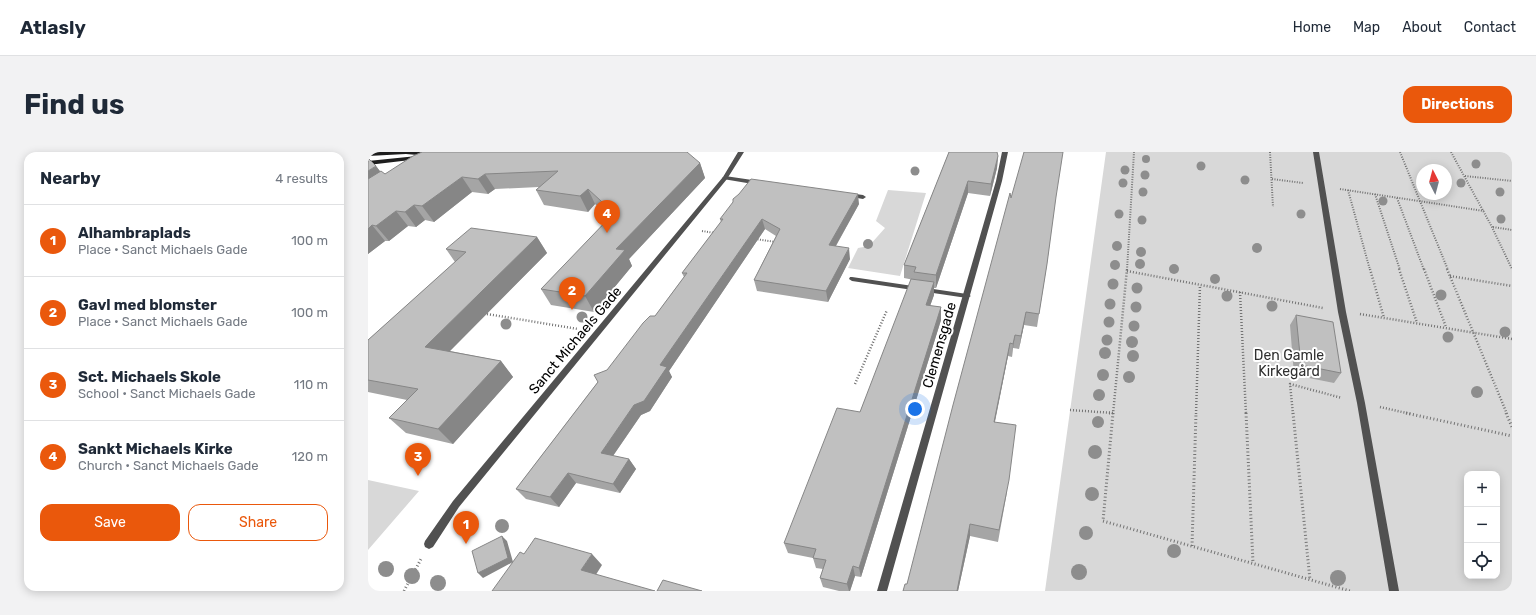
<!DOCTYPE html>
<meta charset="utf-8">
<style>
body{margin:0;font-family:Rubik,sans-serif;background:#f2f2f3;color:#1f2937}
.controls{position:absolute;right:12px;bottom:12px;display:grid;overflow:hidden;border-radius:8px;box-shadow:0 2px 10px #0003}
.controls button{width:36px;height:36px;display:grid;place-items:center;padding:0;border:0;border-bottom:1px solid #e0e1e3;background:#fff;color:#1f2937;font:20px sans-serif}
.compass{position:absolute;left:1048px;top:12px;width:36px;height:36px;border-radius:50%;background:#fff;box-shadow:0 2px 10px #0003;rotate:354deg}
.you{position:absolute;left:547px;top:257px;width:14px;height:14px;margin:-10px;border:3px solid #fff;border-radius:50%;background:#1a73e8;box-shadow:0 0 0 6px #1a73e833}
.badge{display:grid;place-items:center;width:26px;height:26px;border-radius:50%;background:#ea580c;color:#fff;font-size:13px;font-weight:700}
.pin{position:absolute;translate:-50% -33px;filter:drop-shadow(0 1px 2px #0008)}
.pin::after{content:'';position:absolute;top:21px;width:14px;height:12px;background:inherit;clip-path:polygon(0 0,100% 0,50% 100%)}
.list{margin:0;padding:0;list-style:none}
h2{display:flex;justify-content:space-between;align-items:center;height:52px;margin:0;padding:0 16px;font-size:17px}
h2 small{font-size:13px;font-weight:400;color:#747a83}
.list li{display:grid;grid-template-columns:26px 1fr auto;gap:12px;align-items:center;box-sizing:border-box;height:72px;padding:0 16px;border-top:1px solid #e0e1e3}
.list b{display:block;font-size:15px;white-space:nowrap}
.list p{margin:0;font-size:13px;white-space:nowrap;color:#747a83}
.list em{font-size:13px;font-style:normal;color:#747a83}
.actions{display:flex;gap:8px;padding:12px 16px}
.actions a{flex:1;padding:9px 0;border:1px solid #ea580c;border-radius:12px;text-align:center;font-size:14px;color:#ea580c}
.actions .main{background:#ea580c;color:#fff}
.icon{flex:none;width:22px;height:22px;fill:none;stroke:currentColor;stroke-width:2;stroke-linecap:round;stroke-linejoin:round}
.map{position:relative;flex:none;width:1144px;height:439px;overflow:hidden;border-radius:12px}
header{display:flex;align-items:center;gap:24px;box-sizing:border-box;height:56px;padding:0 20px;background:#fff;border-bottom:1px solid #e0e1e3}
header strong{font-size:19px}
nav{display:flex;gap:22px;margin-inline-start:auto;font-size:14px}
.intro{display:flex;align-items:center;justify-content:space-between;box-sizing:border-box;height:96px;padding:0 24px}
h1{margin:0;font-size:28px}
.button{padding:10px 18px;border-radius:12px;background:#ea580c;color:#fff;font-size:14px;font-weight:700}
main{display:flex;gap:24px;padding:0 24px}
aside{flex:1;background:#fff;border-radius:12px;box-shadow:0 2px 10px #0003}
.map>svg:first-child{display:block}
.green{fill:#d8d8d8;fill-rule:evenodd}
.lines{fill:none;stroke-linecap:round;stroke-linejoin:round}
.path-far2{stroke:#737373;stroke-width:2;stroke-dasharray:1 1.5;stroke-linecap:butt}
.path-far1{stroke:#737373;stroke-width:2.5;stroke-dasharray:1 2;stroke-linecap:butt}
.path{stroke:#737373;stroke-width:3;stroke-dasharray:1 2.5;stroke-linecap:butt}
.lane{fill:#515151;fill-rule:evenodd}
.street{fill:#515151;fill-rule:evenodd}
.secondary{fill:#1e1e1e;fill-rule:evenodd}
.tree{fill:#8d8d8d}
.wall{fill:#a5a5a5}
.shaded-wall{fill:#868686}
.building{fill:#c0c0c0;stroke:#868686}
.labels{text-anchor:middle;stroke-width:4;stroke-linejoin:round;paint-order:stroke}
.street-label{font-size:14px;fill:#000;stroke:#fff}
.park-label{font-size:14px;fill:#2f2f2f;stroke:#fff}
</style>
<header>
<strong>Atlasly</strong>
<nav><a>Home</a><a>Map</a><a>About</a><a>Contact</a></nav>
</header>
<div class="intro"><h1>Find us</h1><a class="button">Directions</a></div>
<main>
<aside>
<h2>Nearby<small>4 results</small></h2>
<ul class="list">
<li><span class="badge">1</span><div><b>Alhambraplads</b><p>Place · Sanct Michaels Gade</p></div><em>100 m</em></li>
<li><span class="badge">2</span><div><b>Gavl med blomster</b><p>Place · Sanct Michaels Gade</p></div><em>100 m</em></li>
<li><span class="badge">3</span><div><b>Sct. Michaels Skole</b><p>School · Sanct Michaels Gade</p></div><em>110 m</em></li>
<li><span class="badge">4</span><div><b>Sankt Michaels Kirke</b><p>Church · Sanct Michaels Gade</p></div><em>120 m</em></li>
</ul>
<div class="actions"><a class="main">Save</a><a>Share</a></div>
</aside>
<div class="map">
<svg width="1144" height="439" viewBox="0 0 1144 439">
<rect width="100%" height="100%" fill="#fff"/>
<path class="green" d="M 738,0 L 1144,0 L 1144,439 L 677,439 ZM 1054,18 L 1078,18 L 1078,42 L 1054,42 ZM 1099,322 L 1129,322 L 1129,424 L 1099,424 Z
M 520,38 L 558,41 L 532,124 L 480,116 L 490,96 L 501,94 L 517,76 L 508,69 Z
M 0,328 L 51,339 L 0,398 Z"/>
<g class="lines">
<path class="path-far2" d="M 902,0 L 905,55
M 1032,0 L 1080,118
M 1083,0 L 1124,75 L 1144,117
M 1097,24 L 1144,29
M 904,27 L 935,31
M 972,37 L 1116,59
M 980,38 L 1002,118
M 1007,42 L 1032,118
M 1029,46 L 1056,118
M 1125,75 L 1144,78
M 334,79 L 347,81
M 387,87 L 408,90
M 759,118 L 766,0"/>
<path class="path-far1" d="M 1002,117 L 1016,166
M 1031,117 L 1049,171
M 1056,117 L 1078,175
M 1079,117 L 1139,262
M 759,119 L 955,156
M 1082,124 L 1144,134
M 872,140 L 878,262
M 119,162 L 210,177
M 992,162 L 1144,187
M 487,232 L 519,158
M 1012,255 L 1043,262
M 702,258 L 745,261
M 745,262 L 759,117
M 828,262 L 832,133
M 925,262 L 922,232 L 974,246"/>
<path class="path" d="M 741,261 L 745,261
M 745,261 L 735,369 L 982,439
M 878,261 L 885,411
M 925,261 L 942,428
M 1038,261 L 1144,284
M 1138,261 L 1144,275
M 824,394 L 828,261
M 36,439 L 53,407"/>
<path class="lane" d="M 945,0 L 951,0 L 978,160 L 997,251 L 1031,439 L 1021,439 L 989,251 L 970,160 Z
M 357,24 L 391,29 L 394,31 L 391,33 L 355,27 L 354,26 Z
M 480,41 L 495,43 L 498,45 L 495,47 L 478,44 L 478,42 Z
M 482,125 L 484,125 L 599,142 L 603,144 L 599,146 L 484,129 L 481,127 Z"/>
<path class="street" d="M 370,0 L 376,0 L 359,27 L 91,355 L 65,395 L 61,397 L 57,395 L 56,392 L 57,389 L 85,349 L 355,25 Z
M 634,0 L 640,0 L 634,29 L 519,439 L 509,439 L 628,29 Z"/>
<path class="secondary" d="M 0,0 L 57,0 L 64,2 L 61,4 L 38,2 L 0,4 Z
M 49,4 L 52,6 L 51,7 L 0,13 L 0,9 Z"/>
</g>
<g class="tree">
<circle cx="778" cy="7" r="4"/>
<circle cx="1108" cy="12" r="4.5"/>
<circle cx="833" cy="14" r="4.5"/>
<circle cx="757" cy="18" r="4.5"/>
<circle cx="547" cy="19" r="4.5"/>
<circle cx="777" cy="23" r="4.5"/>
<circle cx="877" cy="28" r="4.5"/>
<circle cx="755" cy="31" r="4.5"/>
<circle cx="1093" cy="31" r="4.5"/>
<circle cx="775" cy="40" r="4.5"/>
<circle cx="1132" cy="40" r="4.5"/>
<circle cx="1015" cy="49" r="4.5"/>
<circle cx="751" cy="62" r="4.5"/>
<circle cx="933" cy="62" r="4.5"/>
<circle cx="1133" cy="67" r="4.5"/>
<circle cx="774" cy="68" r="4.5"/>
<circle cx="500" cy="92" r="5"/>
<circle cx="749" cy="94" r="5"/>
<circle cx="889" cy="96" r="5"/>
<circle cx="773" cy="100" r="5"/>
<circle cx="772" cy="112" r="5"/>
<circle cx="747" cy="113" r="5"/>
<circle cx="806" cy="117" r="5"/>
<circle cx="847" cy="127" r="5"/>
<circle cx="745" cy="132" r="5.5"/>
<circle cx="769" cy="136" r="5.5"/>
<circle cx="1073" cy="143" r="5.5"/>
<circle cx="859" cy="144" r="5.5"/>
<circle cx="742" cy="152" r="5.5"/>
<circle cx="904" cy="154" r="5.5"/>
<circle cx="768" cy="155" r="5.5"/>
<circle cx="214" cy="165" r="5.5"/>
<circle cx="741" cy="170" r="5.5"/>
<circle cx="138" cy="172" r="5.5"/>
<circle cx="766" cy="174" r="5.5"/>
<circle cx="1137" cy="180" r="5.5"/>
<circle cx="1080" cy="185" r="5.5"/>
<circle cx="739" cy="188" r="5.5"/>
<circle cx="764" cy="190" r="6"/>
<circle cx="737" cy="201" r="6"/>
<circle cx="765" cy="204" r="6"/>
<circle cx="735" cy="223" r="6"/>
<circle cx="761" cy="225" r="6"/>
<circle cx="1109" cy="240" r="6"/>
<circle cx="731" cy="243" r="6"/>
<circle cx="730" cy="270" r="6"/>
<circle cx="727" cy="300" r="7"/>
<circle cx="724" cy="342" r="7"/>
<circle cx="102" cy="372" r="7"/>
<circle cx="134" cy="374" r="7"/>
<circle cx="718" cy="381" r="7"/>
<circle cx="806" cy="399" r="7"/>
<circle cx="18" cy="417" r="8"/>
<circle cx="711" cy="420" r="8"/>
<circle cx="44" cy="424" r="8"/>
<circle cx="970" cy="426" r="8"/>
<circle cx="70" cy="431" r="8"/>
</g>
<path class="wall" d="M 581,0 L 630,4 L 629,16 L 622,44 L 600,41 L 568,136 L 566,136 L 566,143 L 562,154 L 573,155 L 573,168 L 493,425 L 487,424 L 482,439 L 471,439 L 455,435 L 452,426 L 455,417 L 448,416 L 445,406 L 420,401 L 416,391 L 492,260 L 546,128 L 536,126 L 536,113 Z
M 332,11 L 337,26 L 261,107 L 264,114 L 226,160 L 183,153 L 173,137 L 242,66 L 227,52 L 220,60 L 176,53 L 168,38 L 171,35 L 127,37 L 120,42 L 104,40 L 66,70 L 57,68 L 48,75 L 40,74 L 21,89 L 17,89 L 0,102 L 8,14 L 12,19 L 17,22 Z
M 687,49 L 679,112 L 669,175 L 656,173 L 651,197 L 645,196 L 644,205 L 640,204 L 627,270 L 639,340 L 630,390 L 602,384 L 590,439 L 535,439 L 539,432 Z
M 491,52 L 468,94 L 482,107 L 460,150 L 389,139 L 386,128 L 408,84 L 397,77 L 301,219 L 304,225 L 282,259 L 273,263 L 245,304 L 261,307 L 268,317 L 252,341 L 208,331 L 191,355 L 158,347 L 148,337 L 239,218 L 287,164 L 316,125 L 314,121 L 353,70 L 352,67 Z
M 169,85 L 179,101 L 82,199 L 133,209 L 145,225 L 85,292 L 38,281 L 21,266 L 39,248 L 0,240 L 0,188 L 87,110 L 78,97 Z
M 928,163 L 973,221 L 966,231 L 926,223 L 922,173 Z"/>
<path class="shaded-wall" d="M 630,4 L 629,16 L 622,44 L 623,32 Z
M 332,11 L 337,26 L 261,107 L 264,114 L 226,160 L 217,144 L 248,97 Z
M 8,14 L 19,29 L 0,41 L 0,19 Z
M 117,22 L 127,37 L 120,42 L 110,27 Z
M 94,25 L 104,40 L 66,70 L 54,54 Z
M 600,29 L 600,41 L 568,136 L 568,123 Z
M 220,37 L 227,52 L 220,60 L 212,44 Z
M 490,42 L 491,52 L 462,104 L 461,93 Z
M 46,53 L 57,68 L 48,75 L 37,60 Z
M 28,59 L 40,74 L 21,89 L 8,74 Z
M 394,67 L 397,77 L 301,219 L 304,225 L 282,259 L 273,263 L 240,311 L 233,301 L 266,253 L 292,213 Z
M 4,73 L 17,89 L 0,102 L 0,77 Z
M 169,85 L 179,101 L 71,210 L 57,195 Z
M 481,96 L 482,107 L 460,150 L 458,139 Z
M 566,130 L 566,143 L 558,165 L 558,153 Z
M 573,155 L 573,168 L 493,425 L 491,416 Z
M 658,160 L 656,173 L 651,197 L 653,184 Z
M 647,183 L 645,196 L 644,205 L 645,192 Z
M 642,191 L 640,204 L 624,283 L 626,270 Z
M 133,209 L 145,225 L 85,292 L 70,277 Z
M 261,307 L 268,317 L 252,341 L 245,332 Z
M 200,321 L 208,331 L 191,355 L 182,345 Z
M 602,372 L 602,384 L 590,439 L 589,439 Z
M 134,384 L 139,389 L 145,410 L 115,426 L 110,421 Z
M 224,402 L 234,413 L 224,429 L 213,418 Z
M 485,414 L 487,424 L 482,439 L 481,439 L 479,432 Z"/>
<path class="building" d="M 54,0 L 319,0 L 332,11 L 248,97 L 257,98 L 217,144 L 173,137 L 246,61 L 220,37 L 212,44 L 168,38 L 190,19 L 117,22 L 110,27 L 94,25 L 54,54 L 46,53 L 37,60 L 28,59 L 8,74 L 4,73 L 0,77 L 0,27 L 13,19 L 17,22 L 45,4 Z
M 581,0 L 629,0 L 630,4 L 623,32 L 600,29 L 568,123 L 546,120 L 548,115 L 536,113 Z
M 656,0 L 695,0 L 688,45 L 679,112 L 671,162 L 658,160 L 653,184 L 647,183 L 645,192 L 642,191 L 626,270 L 648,273 L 641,328 L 631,378 L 602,372 L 589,439 L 535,439 L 537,432 L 539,432 L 585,253 L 642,41 L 643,46 Z
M 0,6 L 8,14 L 0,19 Z
M 383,27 L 490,42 L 461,93 L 481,96 L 458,139 L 386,128 L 412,77 L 394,67 L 292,213 L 299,215 L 276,249 L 266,253 L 233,301 L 261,307 L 245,332 L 200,321 L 182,345 L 148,337 L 230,230 L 226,223 L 239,218 L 275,171 L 282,164 L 287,164 L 319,121 L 314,121 L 355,67 L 352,67 L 365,50 L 365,47 L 371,42 Z
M 103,76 L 169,85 L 57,195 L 133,209 L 70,277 L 21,266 L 50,237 L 0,228 L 0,188 L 98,100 L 78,97 Z
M 543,127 L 566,130 L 558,153 L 573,155 L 491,416 L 485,414 L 479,432 L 452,426 L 458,408 L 445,406 L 448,397 L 416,391 L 469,256 L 492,260 Z
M 928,163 L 965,170 L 973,221 L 933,213 Z
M 134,384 L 140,406 L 110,421 L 104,399 Z
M 167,386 L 224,402 L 213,418 L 287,439 L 124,439 L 152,400 L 156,402 Z
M 295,428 L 334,439 L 289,439 Z"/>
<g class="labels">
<g class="street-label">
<text transform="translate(207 188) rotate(-50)" y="5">Sanct Michaels Gade</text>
<text transform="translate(571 193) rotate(-74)" y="5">Clemensgade</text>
</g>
<g class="park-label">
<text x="921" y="208">Den Gamle<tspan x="921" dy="16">Kirkegård</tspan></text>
</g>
</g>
</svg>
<div class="controls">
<button>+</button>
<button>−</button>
<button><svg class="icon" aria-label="locate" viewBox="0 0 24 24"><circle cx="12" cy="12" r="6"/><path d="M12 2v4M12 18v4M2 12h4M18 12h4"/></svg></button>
</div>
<svg class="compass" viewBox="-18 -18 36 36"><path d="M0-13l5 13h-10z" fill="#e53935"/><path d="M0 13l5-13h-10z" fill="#747a83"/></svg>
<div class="you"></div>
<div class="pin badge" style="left:98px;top:392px">1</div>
<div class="pin badge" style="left:204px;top:158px">2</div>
<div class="pin badge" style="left:50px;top:324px">3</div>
<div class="pin badge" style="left:239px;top:81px">4</div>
</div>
</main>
